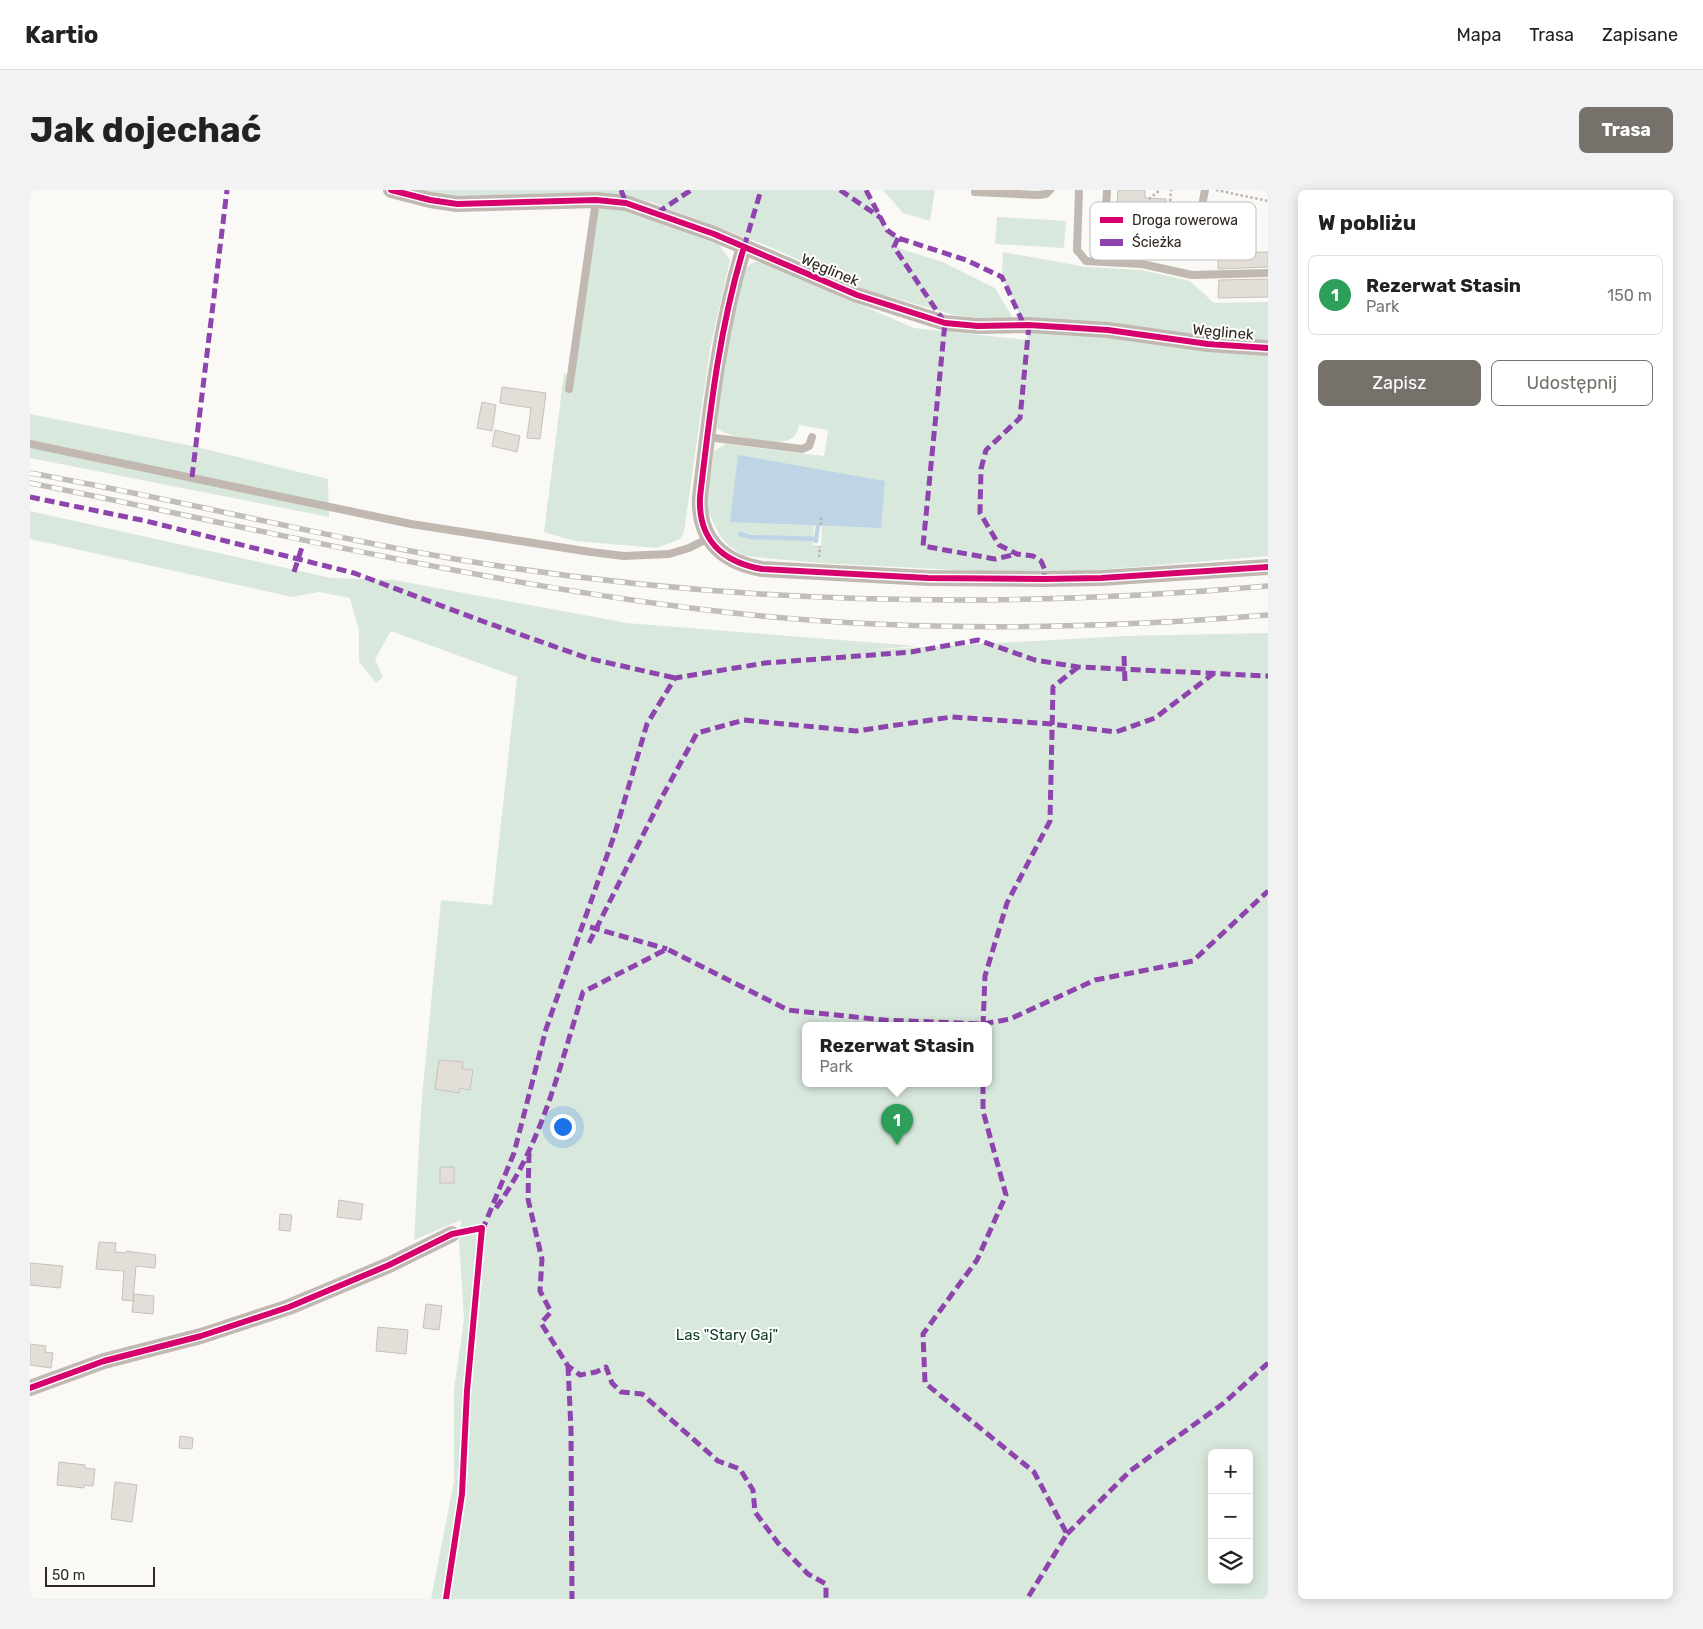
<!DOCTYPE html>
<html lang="pl">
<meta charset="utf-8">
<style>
body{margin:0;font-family:Rubik,sans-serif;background:#f2f2f2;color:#222}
.controls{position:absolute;right:15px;bottom:15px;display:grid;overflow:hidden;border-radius:8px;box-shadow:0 2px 12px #0003}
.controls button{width:45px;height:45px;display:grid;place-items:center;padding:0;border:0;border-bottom:1px solid #e0e0e0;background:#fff;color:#222;font:25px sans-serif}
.scale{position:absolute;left:15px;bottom:12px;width:110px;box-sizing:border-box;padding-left:5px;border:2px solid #2e281e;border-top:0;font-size:14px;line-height:18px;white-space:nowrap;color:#2e281e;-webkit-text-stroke:4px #fff;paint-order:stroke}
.you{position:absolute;left:532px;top:936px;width:18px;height:18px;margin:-12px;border:4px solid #fff;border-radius:50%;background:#1a73e8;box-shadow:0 0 0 8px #1a73e833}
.badge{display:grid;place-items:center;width:32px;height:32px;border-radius:50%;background:#76716a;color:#fff;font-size:16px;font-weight:700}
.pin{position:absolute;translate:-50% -41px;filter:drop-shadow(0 1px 2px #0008)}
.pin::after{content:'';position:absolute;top:26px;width:18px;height:15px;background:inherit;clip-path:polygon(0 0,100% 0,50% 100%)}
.popup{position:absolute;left:772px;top:832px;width:190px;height:65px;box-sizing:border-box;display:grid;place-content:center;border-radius:8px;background:#fff;filter:drop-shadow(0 1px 4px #0005);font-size:16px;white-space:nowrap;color:#767676}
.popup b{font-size:19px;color:#222}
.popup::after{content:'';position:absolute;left:50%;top:100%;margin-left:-10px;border:10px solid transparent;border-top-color:#fff}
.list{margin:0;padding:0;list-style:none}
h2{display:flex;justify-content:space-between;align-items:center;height:65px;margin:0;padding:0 20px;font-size:21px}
h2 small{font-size:16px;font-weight:400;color:#767676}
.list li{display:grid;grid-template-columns:32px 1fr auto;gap:15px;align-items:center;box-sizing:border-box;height:80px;margin:0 10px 10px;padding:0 10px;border:1px solid #e0e0e0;border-radius:8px}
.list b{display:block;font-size:19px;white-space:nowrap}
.list p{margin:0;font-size:16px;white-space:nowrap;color:#767676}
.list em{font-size:16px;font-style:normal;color:#767676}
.actions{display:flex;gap:10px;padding:15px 20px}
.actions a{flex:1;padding:11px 0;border:1px solid #76716a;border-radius:8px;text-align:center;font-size:18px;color:#76716a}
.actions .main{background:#76716a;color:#fff}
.icon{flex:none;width:28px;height:28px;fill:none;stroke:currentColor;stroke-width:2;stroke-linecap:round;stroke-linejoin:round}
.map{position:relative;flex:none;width:1238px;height:1409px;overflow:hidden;border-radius:8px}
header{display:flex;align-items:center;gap:30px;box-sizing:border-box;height:70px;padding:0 25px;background:#fff;border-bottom:1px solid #e0e0e0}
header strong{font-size:24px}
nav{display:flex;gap:28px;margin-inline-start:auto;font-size:18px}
.intro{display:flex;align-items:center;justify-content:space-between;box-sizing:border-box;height:120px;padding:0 30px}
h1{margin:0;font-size:35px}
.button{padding:12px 22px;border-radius:8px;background:#76716a;color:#fff;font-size:18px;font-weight:700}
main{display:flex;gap:30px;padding:0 30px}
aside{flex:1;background:#fff;border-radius:8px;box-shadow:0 2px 12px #0003}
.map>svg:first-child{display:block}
.green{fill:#d9e8dd;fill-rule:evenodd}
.water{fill:#bdd5e5}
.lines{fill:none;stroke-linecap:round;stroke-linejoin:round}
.stream{stroke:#bdd5e5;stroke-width:4.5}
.building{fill:#e3dfd8;stroke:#c6c1bc}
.path{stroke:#b9b2ad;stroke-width:2.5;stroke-dasharray:2.5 2.5;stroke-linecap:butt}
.lane{stroke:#c0b8b1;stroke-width:8}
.street{stroke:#c0b8b1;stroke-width:16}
.rail-casing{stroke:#c1bdb7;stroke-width:5.5}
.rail{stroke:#fff;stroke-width:4;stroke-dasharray:11;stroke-linecap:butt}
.quiet{stroke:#8e44ad;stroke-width:5;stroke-dasharray:10 5;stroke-linecap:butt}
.cycleway-casing{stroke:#fff;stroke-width:9}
.cycleway{stroke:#d6006c;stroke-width:6}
.labels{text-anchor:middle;stroke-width:4;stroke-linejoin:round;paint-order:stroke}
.street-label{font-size:15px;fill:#2e281e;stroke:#fff}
.park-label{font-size:15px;fill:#12412b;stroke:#fff}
.key{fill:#fff;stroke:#c0bebc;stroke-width:1}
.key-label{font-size:14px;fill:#2e281e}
</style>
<header>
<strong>Kartio</strong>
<nav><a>Mapa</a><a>Trasa</a><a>Zapisane</a></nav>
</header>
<div class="intro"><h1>Jak dojechać</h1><a class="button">Trasa</a></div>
<main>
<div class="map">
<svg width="1238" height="1409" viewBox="0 0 1238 1409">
<rect width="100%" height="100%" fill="#fbf9f6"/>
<path class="green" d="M 382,0 L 836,0 L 857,40 L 868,48 L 865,57 L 913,72 L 965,98 L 985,132 L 924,125 L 836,100 L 733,54 L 621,12 L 593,5 L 416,6 Z
M 853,0 L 905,0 L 900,31 L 873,23 Z
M 566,15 L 594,17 L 689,55 L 700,70 L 680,159 L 654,342 L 650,349 L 627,358 L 545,351 L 514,342 L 534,183 L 540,186 Z
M 967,27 L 1036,31 L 1034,58 L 965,54 Z
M 973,62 L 1056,77 L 1112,80 L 1160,91 L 1184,113 L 1238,112 L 1238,366 L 1055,381 L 964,382 L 789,373 L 714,366 L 699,356 L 690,346 L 678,322 L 678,305 L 684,261 L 696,254 L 794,266 L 798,240 L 769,235 C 768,243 764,249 755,251 C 743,254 694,247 687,238 L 687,226 L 708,96 C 713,82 715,74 730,71 L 884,138 L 997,150 L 999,135 L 994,135 L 972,87 ZM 701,332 L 850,338 L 792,336 L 791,356 L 783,355 L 784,335 Z
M 0,224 L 167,257 L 298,289 L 299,327 L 0,268 Z
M 0,321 L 301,388 L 364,390 L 597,433 L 886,456 L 840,460 L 1095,446 L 1238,443 L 1238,1409 L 401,1409 L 424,1291 L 424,1200 L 434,1129 L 429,1050 L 431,1030 L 384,1050 L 391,918 L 411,710 L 462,715 L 487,487 L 361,441 L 345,469 L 353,487 L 346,493 L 329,472 L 329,441 L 320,408 L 289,402 L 262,407 L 0,349 ZM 776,836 L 958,836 L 958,894 L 776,894 ZM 1182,1263 L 1219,1263 L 1219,1390 L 1182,1390 Z"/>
<path class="water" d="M 708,265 L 855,291 L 851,338 L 700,332 Z"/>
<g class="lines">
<path class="stream" d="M 710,344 L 720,347 L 786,349
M 786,351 L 788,335"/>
</g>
<path class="building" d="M 1088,0 L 1115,0 L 1115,8 L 1136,9 L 1135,33 L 1086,29 Z
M 1238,62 L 1238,77 L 1188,79 L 1188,63 Z
M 1238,89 L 1238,107 L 1188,108 L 1189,90 Z
M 472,197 L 516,203 L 510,249 L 497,248 L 501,218 L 470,213 Z
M 452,212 L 466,215 L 462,241 L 447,238 Z
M 465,240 L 490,246 L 487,262 L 462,256 Z
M 409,870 L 433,872 L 432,879 L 443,880 L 440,900 L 430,898 L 429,903 L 405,899 Z
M 410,977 L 424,977 L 424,993 L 410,993 Z
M 309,1010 L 333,1014 L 331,1030 L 307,1027 Z
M 250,1024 L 262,1025 L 260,1041 L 249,1040 Z
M 69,1052 L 86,1053 L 85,1062 L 96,1063 L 96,1061 L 126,1065 L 125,1078 L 106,1076 L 103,1111 L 92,1110 L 94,1081 L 66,1079 Z
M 0,1073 L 33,1076 L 30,1098 L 0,1095 Z
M 104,1104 L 124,1106 L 123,1124 L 102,1122 Z
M 396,1114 L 412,1116 L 409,1140 L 393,1138 Z
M 348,1137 L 378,1140 L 376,1164 L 346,1161 Z
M 0,1154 L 16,1156 L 15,1162 L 23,1163 L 21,1178 L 0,1175 Z
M 150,1246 L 163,1248 L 162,1259 L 149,1258 Z
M 29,1272 L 55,1275 L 55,1278 L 65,1279 L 63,1296 L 54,1295 L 54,1298 L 27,1295 Z
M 85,1292 L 107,1295 L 102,1332 L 81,1329 Z"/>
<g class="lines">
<path class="path" d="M 1186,0 L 1238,11
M 1119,9 L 1130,0
M 1138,41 L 1141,0
M 1143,70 L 1144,58
M 791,335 L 791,327
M 789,367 L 790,356"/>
<path class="lane" d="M 1049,0 L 1047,60 L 1056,71 L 1112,74 L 1162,85 L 1238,83
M 1077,0 L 1075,36 L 1078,46 L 1138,50
M 945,2 L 1008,5 L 1016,4 L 1020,0
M 1171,21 L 1175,0
M 539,199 L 566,10
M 677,247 L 772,259 L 779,256 L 782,247
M 0,254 L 381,334 L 561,362 L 594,366 L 639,364 L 659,358 L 679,348"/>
<path class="street" d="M 361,0 L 400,10 L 427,14 L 566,10 L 596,13 L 684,44 L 827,105 L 915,133 L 948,136 L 999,135 L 1078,140 L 1178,154 L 1238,158
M 714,57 C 689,139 680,222 670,307 C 668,349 692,372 732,379 L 898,388 L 1014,389 L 1071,388 L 1238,377
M 0,1198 L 74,1171 L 171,1146 L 259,1117 L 359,1075 L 422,1044"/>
<g class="rail-casing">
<path id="rail" d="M 0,283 C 153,310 303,350 456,374 C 715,415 976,419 1238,396
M 0,293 C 228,339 455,394 686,421 C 869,443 1055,440 1238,425"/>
</g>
<use href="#rail" class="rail"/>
<path class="quiet" d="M 591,0 L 596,13
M 810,0 L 851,28
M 836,0 L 857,40 L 868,48 L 936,70 L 972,87 L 994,135
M 627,23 L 661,0
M 868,48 L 864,57 L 915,133 L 893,356 L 965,369 L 987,364
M 714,57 L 731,0
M 999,135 L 990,228 L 956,260 L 951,279 L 950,323 L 969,355 L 987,364 L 1003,366 L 1011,371 L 1015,380 L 1014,389
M 162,287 L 197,0
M 0,307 L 116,331 L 324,383 L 452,431 L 557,468 L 645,488
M 264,382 L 272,357
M 1094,466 L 1095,492
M 560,737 L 637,759
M 559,753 L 632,607 L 667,543 L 714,530 L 826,541 L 922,527 L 1022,534 L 1086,542 L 1125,528 L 1183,484
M 953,836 L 955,786 L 977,713 L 1020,631 L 1023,497 L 1048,477
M 953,894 L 953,921 L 976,1005 L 947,1070 L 893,1144 L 895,1193 L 1004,1282 L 1037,1344 L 997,1409
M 499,963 L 498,1009 L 512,1069 L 510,1101 L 521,1122 L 511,1133 L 538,1176 L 550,1185 L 566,1182 L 576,1177 L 582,1193 L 591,1202 L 612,1204 L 688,1271 L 710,1279 L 723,1300 L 725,1322 L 748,1353 L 778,1384 L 796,1394 L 796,1409
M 466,1018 C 512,954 530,876 553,802 L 637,759 L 758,820 L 854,830 L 953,834 L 980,829 L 1065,790 L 1163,771 L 1238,701
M 452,1041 L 484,963 L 516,839 L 585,643 L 617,534 L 645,488 L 735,473 L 881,462 L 948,450 L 1005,470 L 1048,477 L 1238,486
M 538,1176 L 541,1240 L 542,1409
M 1037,1344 L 1100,1281 L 1194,1213 L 1238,1173"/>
<g class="cycleway-casing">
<path id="cycleway" d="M 361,0 L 400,10 L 427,14 L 566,10 L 596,13 L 684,44 L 827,105 L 915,133 L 948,136 L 999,135 L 1078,140 L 1178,154 L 1238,158
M 714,57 C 689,139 680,222 670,307 C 668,349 692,372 732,379 L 898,388 L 1014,389 L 1071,388 L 1238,377
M 0,1198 L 74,1171 L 171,1146 L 259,1117 L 359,1075 L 422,1044 L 452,1038 L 437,1201 L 432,1304 L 416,1409"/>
</g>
<use href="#cycleway" class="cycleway"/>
</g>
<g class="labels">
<g class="street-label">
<text transform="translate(800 80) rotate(23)" y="5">Węglinek</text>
<text transform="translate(1193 142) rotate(5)" y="5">Węglinek</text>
</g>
<g class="park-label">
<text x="697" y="1150">Las "Stary Gaj"</text>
</g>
</g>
<rect x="1060" y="12" width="166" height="58" rx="8" class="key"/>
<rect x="1070" y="27" width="23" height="6" fill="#d6006c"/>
<rect x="1070" y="49" width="23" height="7" fill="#8e44ad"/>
<g class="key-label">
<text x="1102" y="35">Droga rowerowa</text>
<text x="1102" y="57">Ścieżka</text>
</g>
</svg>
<div class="controls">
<button>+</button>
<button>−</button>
<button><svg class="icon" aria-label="layers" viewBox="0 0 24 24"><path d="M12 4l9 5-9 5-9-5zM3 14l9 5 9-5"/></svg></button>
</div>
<div class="scale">50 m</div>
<div class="you"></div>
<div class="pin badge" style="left:867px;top:955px;background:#2e9e5b">1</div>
<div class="popup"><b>Rezerwat Stasin</b>Park</div>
</div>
<aside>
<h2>W pobliżu<small></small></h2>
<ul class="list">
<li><span class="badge" style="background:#2e9e5b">1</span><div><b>Rezerwat Stasin</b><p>Park</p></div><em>150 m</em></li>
</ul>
<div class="actions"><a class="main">Zapisz</a><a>Udostępnij</a></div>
</aside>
</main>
